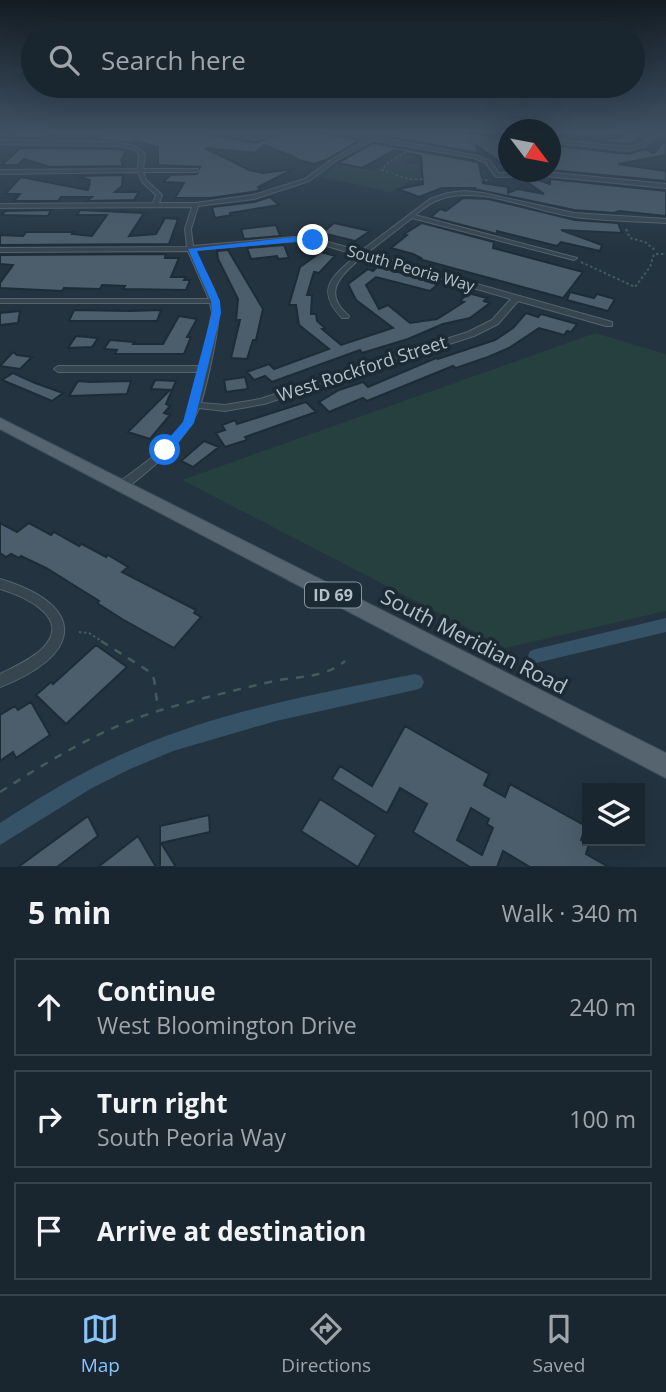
<!DOCTYPE html>
<meta charset="utf-8">
<style>
body{margin:0;font-family:"Open Sans",sans-serif;background:#27323b;color:#f1f3f6}
.controls{position:absolute;right:21px;bottom:21px;display:grid;overflow:hidden;border-radius:0px;box-shadow:0 7px 28px #0002}
.controls button{width:63px;height:63px;display:grid;place-items:center;padding:0;border:0;border-bottom:2px solid #38434b;background:#1a262f;color:#f1f3f6;font:35px sans-serif}
.compass{position:absolute;left:498px;top:119px;width:63px;height:63px;border-radius:50%;background:#1a262f;box-shadow:0 7px 28px #0002;rotate:122deg}
.stop{position:absolute;width:21px;height:21px;margin:-16px;border:5px solid #1a73e8;border-radius:50%;background:#fff}
.stop.end{background:#1a73e8;border-color:#fff;box-shadow:0 2px 7px #0008}
.list{margin:0;padding:0;list-style:none}
h2{display:flex;justify-content:space-between;align-items:center;height:91px;margin:0;padding:0 28px;font-size:30px}
h2 small{font-size:23px;font-weight:400;color:#9fa5aa}
.list li{display:grid;grid-template-columns:46px 1fr auto;gap:21px;align-items:center;box-sizing:border-box;height:98px;margin:0 14px 14px;padding:0 14px;border:2px solid #38434b;border-radius:0px}
.list b{display:block;font-size:26px;white-space:nowrap}
.list p{margin:0;font-size:23px;white-space:nowrap;color:#9fa5aa}
.list em{font-size:23px;font-style:normal;color:#9fa5aa}
.icon{flex:none;width:38px;height:38px;fill:none;stroke:currentColor;stroke-width:2;stroke-linecap:round;stroke-linejoin:round}
.map{position:relative;flex:none;width:666px;height:867px;overflow:hidden}
.search{position:absolute;background:#1a262f;box-shadow:0 7px 28px #0002;left:21px;right:21px;top:21px;height:77px;display:flex;align-items:center;gap:18px;box-sizing:border-box;padding:0 24px;border-radius:38px;color:#9fa5aa;font-size:26px}
.sheet{height:427px;background:#1a262f}
nav{display:flex;justify-content:space-around;align-items:center;box-sizing:border-box;height:98px;border-top:2px solid #38434b;background:#1a262f;font-size:19px;color:#9fa5aa}
nav a{display:grid;justify-items:center;gap:4px}
nav .on{color:#87c5fc}
.map>svg:first-child{display:block}
.green{fill:#25403f}
.lines{fill:none;stroke-linecap:round;stroke-linejoin:round}
.canal{fill:#365267;fill-rule:evenodd}
.building{fill:#4c5e6b;stroke:#1e2c36;stroke-width:2;fill-rule:evenodd}
.minor-casing{stroke:#55636d;stroke-width:2}
.primary-casing{stroke:#414e58;stroke-width:2}
.path-far1{stroke:#435c5b;stroke-width:2;stroke-dasharray:2.5 2.5;stroke-linecap:butt}
.path{stroke:#435c5b;stroke-width:2.5;stroke-dasharray:8 8;stroke-linecap:butt}
.minor{fill:#37454f;fill-rule:evenodd}
.primary{fill:#55646f;fill-rule:evenodd}
.route{fill:#1a73e8}
.labels{text-anchor:middle;stroke-width:7;stroke-linejoin:round;paint-order:stroke}
.far-street-label{font-size:16px;fill:#b4c0ca;stroke:#1c2a34}
.shield{fill:#1c2a34;stroke:#86939d;stroke-width:2}
.shield-label{font-size:16px;font-weight:bold;fill:#b4c0ca}
.street-label{font-size:18px;fill:#b4c0ca;stroke:#1c2a34}
.near-street-label{font-size:21px;fill:#b4c0ca;stroke:#1c2a34}
</style>
<div class="map">
<svg width="666" height="867" viewBox="0 0 666 867">
<rect width="100%" height="100%" fill="#23333f"/>
<path class="green" d="M 408,149 L 423,150 L 404,163 L 419,164 L 422,181 L 410,181 L 393,193 L 322,177 L 338,163 L 373,171 Z
M 595,333 L 666,354 L 666,611 L 506,648 L 182,480 Z"/>
<g class="lines">
<path class="canal" d="M 666,618 L 666,632 L 536,663 L 530,661 L 528,656 L 530,651 L 536,649 Z
M 415,674 L 421,676 L 424,682 L 421,688 L 415,690 L 276,721 L 173,751 L 128,770 L 92,788 L 0,845 L 0,823 C 43,795 88,768 136,748 C 224,710 321,693 415,674 Z"/>
</g>
<path class="building" d="M 0,132 L 8,132 L 8,136 L 20,132 L 49,132 L 50,135 L 39,138 L 0,137 Z
M 100,132 L 211,132 L 214,135 L 256,143 L 283,132 L 318,132 L 360,140 L 326,160 L 314,164 L 295,159 L 297,158 L 264,145 L 256,153 L 205,148 L 249,170 L 263,173 L 294,169 L 258,187 L 261,190 L 252,192 L 210,198 L 175,198 L 184,183 L 163,182 L 171,175 L 197,174 L 200,167 L 158,165 L 158,147 L 134,141 L 133,143 L 95,139 Z
M 398,132 L 461,132 L 508,138 L 508,168 L 476,145 L 478,153 L 389,137 Z
M 628,132 L 642,134 L 633,143 L 628,144 L 596,141 L 623,137 Z
M 666,139 L 666,155 L 618,164 L 666,171 L 666,181 L 550,170 L 550,145 L 628,154 L 645,149 L 654,153 Z
M 373,143 L 473,161 L 479,163 L 483,183 L 508,187 L 508,193 L 518,189 L 544,194 L 523,179 L 535,179 L 550,184 L 550,179 L 666,191 L 666,216 L 619,211 L 614,213 L 574,210 L 474,189 L 476,188 L 442,188 L 419,197 L 398,189 L 423,184 L 421,156 L 395,150 L 362,168 L 338,163 Z
M 20,148 L 117,149 L 127,151 L 121,159 L 123,166 L 50,167 L 24,159 L 18,165 L 2,165 Z
M 123,175 L 122,186 L 115,192 L 139,192 L 134,200 L 87,201 L 92,197 L 61,197 L 58,201 L 14,201 L 20,194 L 5,194 L 21,177 L 88,190 L 90,180 L 77,176 Z
M 270,197 L 279,205 L 230,213 L 231,215 L 215,218 L 212,207 L 254,202 Z
M 463,198 L 488,199 L 575,220 L 618,223 L 622,233 L 561,230 L 602,245 L 600,251 L 561,242 L 557,246 L 497,231 L 497,234 L 431,217 L 440,209 L 446,211 Z
M 51,210 L 48,216 L 1,215 L 6,211 Z
M 80,210 L 144,213 L 129,236 L 156,234 L 165,218 L 178,219 L 169,244 L 0,245 L 0,235 L 23,236 L 26,232 L 74,232 L 72,234 L 92,236 L 107,215 L 77,215 Z
M 334,223 L 370,231 L 355,241 L 322,233 Z
M 422,223 L 494,242 L 493,248 L 583,272 L 563,298 L 419,259 L 421,258 L 413,254 L 391,248 L 407,235 L 404,234 Z
M 276,225 L 280,236 L 244,239 L 241,229 Z
M 284,245 L 289,258 L 278,259 L 277,256 L 251,259 L 247,248 Z
M 228,250 L 263,309 L 256,340 L 253,340 L 247,359 L 231,358 L 240,320 L 236,320 L 238,299 L 218,259 L 217,251 Z
M 321,252 L 335,256 L 319,273 L 314,272 L 307,295 L 312,295 L 311,314 L 316,314 L 317,321 L 325,328 L 322,329 L 341,345 L 393,328 L 356,300 L 348,284 L 368,269 L 373,271 L 378,266 L 438,284 L 430,291 L 376,277 L 366,285 L 379,309 L 388,305 L 410,323 L 437,319 L 464,302 L 460,301 L 468,293 L 487,298 L 484,301 L 490,303 L 470,318 L 443,324 L 408,339 L 362,353 L 360,350 L 272,382 L 265,376 L 254,380 L 247,372 L 269,364 L 274,369 L 329,349 L 299,325 L 296,305 L 289,305 L 300,267 Z
M 166,254 L 165,258 L 179,258 L 171,277 L 186,277 L 184,280 L 190,280 L 186,290 L 123,289 L 125,286 L 102,285 L 100,289 L 64,288 L 62,291 L 0,288 L 0,283 L 13,265 L 0,264 L 0,255 Z
M 570,292 L 594,298 L 597,294 L 615,299 L 608,311 L 567,300 Z
M 74,310 L 130,311 L 161,310 L 157,321 L 69,321 Z
M 20,311 L 18,323 L 0,325 L 0,313 Z
M 526,313 L 538,317 L 541,314 L 577,324 L 571,332 L 567,331 L 564,335 L 539,328 L 509,348 L 488,357 L 456,368 L 453,366 L 367,401 L 363,398 L 329,412 L 319,402 L 339,390 L 363,382 L 368,387 L 436,358 L 438,359 L 495,340 L 513,328 Z
M 179,316 L 197,319 L 187,337 L 191,337 L 184,354 L 115,354 L 117,350 L 104,349 L 110,340 L 134,342 L 133,344 L 163,344 Z
M 76,336 L 98,338 L 92,347 L 68,348 Z
M 13,352 L 17,355 L 32,357 L 20,369 L 0,366 Z
M 13,373 L 35,383 L 63,393 L 52,401 L 2,380 Z
M 245,377 L 248,389 L 226,392 L 224,380 Z
M 155,380 L 176,381 L 166,404 L 170,406 L 164,413 L 170,415 L 150,439 L 128,432 L 170,390 L 151,389 Z
M 78,381 L 89,382 L 131,381 L 127,394 L 69,396 Z
M 306,402 L 316,412 L 245,437 L 247,440 L 225,447 L 216,433 L 225,430 L 222,425 L 235,420 L 237,424 Z
M 204,441 L 219,447 L 193,467 L 181,461 Z
M 0,523 L 17,532 L 29,523 L 51,535 L 54,532 L 79,546 L 82,544 L 106,557 L 108,555 L 128,567 L 122,572 L 196,610 L 194,613 L 201,617 L 174,648 L 122,619 L 97,603 L 99,601 L 46,568 L 21,556 L 19,558 L 11,554 L 6,557 L 0,553 Z
M 96,645 L 127,667 L 66,724 L 36,695 L 51,682 L 53,684 Z
M 31,702 L 50,735 L 16,758 L 13,752 L 0,761 L 0,715 L 15,706 L 18,710 Z
M 405,726 L 489,774 L 484,785 L 505,797 L 510,784 L 586,826 L 581,840 L 589,844 L 586,854 L 609,867 L 530,867 L 503,851 L 497,867 L 470,867 L 413,832 L 427,804 L 400,788 L 387,813 L 332,779 L 340,766 L 372,786 ZM 471,808 L 489,819 L 487,824 L 493,828 L 482,855 L 457,840 Z
M 320,799 L 376,835 L 358,867 L 301,831 Z
M 209,815 L 210,832 L 161,843 L 176,867 L 160,867 L 160,826 Z
M 88,816 L 98,836 L 57,867 L 18,867 Z
M 138,836 L 156,867 L 98,867 Z"/>
<g class="lines">
<g class="minor-casing">
<path id="minor" d="M 214,132 C 227,132 244,138 257,137 C 265,136 272,132 280,132 L 256,140 Z
M 338,132 L 347,132 L 372,136 L 380,132 L 385,132 L 377,137 L 477,156 L 490,161 L 499,173 L 545,172 L 666,184 L 666,188 L 545,176 L 497,177 L 495,176 L 486,163 L 474,158 L 373,140 L 336,161 L 309,181 L 254,199 L 198,206 L 191,229 L 193,246 L 294,237 L 313,238 L 361,251 L 430,199 L 448,193 L 465,191 L 483,193 L 574,213 L 666,219 L 666,223 C 636,221 605,221 575,217 C 532,211 479,184 438,200 C 429,203 422,210 415,215 L 577,258 L 574,260 L 412,218 L 367,253 L 612,322 L 612,326 L 606,326 L 518,301 L 498,324 L 474,336 L 264,404 L 225,411 L 199,408 C 184,444 155,465 126,489 L 118,489 L 117,486 L 118,483 C 140,466 168,449 183,424 C 191,408 196,389 200,372 L 58,372 L 54,369 L 58,366 L 201,366 L 212,313 L 210,303 L 0,303 L 0,299 L 209,299 L 188,251 L 0,252 L 0,248 L 187,247 L 185,229 L 192,207 L 0,208 L 0,204 L 153,203 L 156,195 L 142,182 L 138,172 L 0,174 L 0,170 L 138,169 L 139,154 L 133,149 L 117,146 L 0,144 L 0,140 L 117,142 L 137,147 L 145,154 L 143,169 L 198,169 L 198,171 L 196,172 L 143,172 L 146,180 L 162,195 L 159,203 L 196,203 L 253,195 L 305,179 L 332,159 L 368,139 ZM 294,241 L 313,242 L 357,255 C 333,276 314,289 342,318 L 348,318 L 349,316 C 345,312 340,308 338,303 C 327,284 351,267 363,256 L 511,299 L 492,320 L 468,332 L 260,399 L 225,405 L 201,403 C 207,383 223,316 218,300 C 213,283 201,267 194,250 Z
M 659,132 L 664,132 L 645,146 L 628,151 L 550,142 L 550,139 L 628,147 L 641,144 Z
M 0,579 C 90,606 81,656 0,687 L 0,674 C 14,667 30,660 42,649 C 74,618 24,596 0,589 Z"/>
</g>
<g class="primary-casing">
<path id="primary" d="M 0,418 L 666,753 L 666,778 L 0,429 Z"/>
</g>
<path class="path-far1" d="M 406,152 L 386,164 L 382,170 L 408,179 L 490,180
M 626,229 L 630,238 L 645,242 L 656,251
M 581,262 L 635,287 L 650,267 L 654,254 L 666,254
M 79,632 L 89,633 L 103,642"/>
<path class="path" d="M 101,641 L 150,672 L 154,679 L 158,709
M 0,792 C 52,759 102,728 161,710 C 198,699 236,690 274,681 C 299,676 325,678 345,661"/>
<use href="#minor" class="minor"/>
<use href="#primary" class="primary"/>
</g>
<linearGradient id="sky" x2="0" y2="1"><stop stop-color="#131c23"/><stop offset="0.52" stop-color="#3f5063"/><stop offset="1" stop-color="#3f5063" stop-opacity="0"/></linearGradient>
<rect width="666" height="253" fill="url(#sky)"/>
<path class="route" d="M 294,237 L 317,240 L 197,251 L 220,301 L 221,313 L 194,423 L 170,453 L 161,453 L 161,447 L 183,422 L 212,313 L 211,301 L 188,249 Z"/>
<g class="labels">
<g class="far-street-label">
<text transform="translate(411 268) rotate(16)" y="6">South Peoria Way</text>
</g>
<rect class="shield" x="305" y="582.5" width="56" height="25" rx="5"/>
<g class="shield-label">
<text x="333" y="601">ID 69</text>
</g>
<g class="street-label">
<text transform="translate(362 369) rotate(-18)" y="6">West Rockford Street</text>
</g>
<g class="near-street-label">
<text transform="translate(474 642) rotate(27)" y="7">South Meridian Road</text>
</g>
</g>
</svg>
<div class="controls">
<button><svg class="icon" aria-label="layers" viewBox="0 0 24 24"><path d="M12 4l9 5-9 5-9-5zM3 14l9 5 9-5"/></svg></button>
</div>
<svg class="compass" viewBox="-18 -18 36 36"><path d="M0-13l5 13h-10z" fill="#e53935"/><path d="M0 13l5-13h-10z" fill="#9fa5aa"/></svg>
<div class="stop" style="left:165px;top:450px"></div>
<div class="stop end" style="left:313px;top:240px"></div>
<div class="search"><svg class="icon" aria-label="search" viewBox="0 0 24 24"><circle cx="10" cy="10" r="6"/><path d="M15 15l6 6"/></svg>Search here</div>
</div>
<section class="sheet">
<h2>5 min<small>Walk · 340 m</small></h2>
<ul class="list">
<li><svg class="icon" aria-label="ahead" viewBox="0 0 24 24"><path d="M12 20V5M6 11l6-6 6 6"/></svg><div><b>Continue</b><p>West Bloomington Drive</p></div><em>240 m</em></li>
<li><svg class="icon" aria-label="right" viewBox="0 0 24 24"><path d="M7 20v-9h11M14 6l5 5-5 5"/></svg><div><b>Turn right</b><p>South Peoria Way</p></div><em>100 m</em></li>
<li><svg class="icon" aria-label="arrive" viewBox="0 0 24 24"><path d="M6 21V4h12l-3 4 3 4H6"/></svg><div><b>Arrive at destination</b></div></li>
</ul>
</section>
<nav>
<a class="on"><svg class="icon" aria-label="map" viewBox="0 0 24 24"><path d="M3 6l6-2 6 2 6-2v14l-6 2-6-2-6 2zM9 4v14M15 6v14"/></svg>Map</a>
<a><svg class="icon" aria-label="directions" viewBox="0 0 24 24"><path d="M12 3l9 9-9 9-9-9zM9 14v-3h6M13 9l2 2-2 2"/></svg>Directions</a>
<a><svg class="icon" aria-label="saved" viewBox="0 0 24 24"><path d="M7 4h10v16l-5-4-5 4z"/></svg>Saved</a>
</nav>
